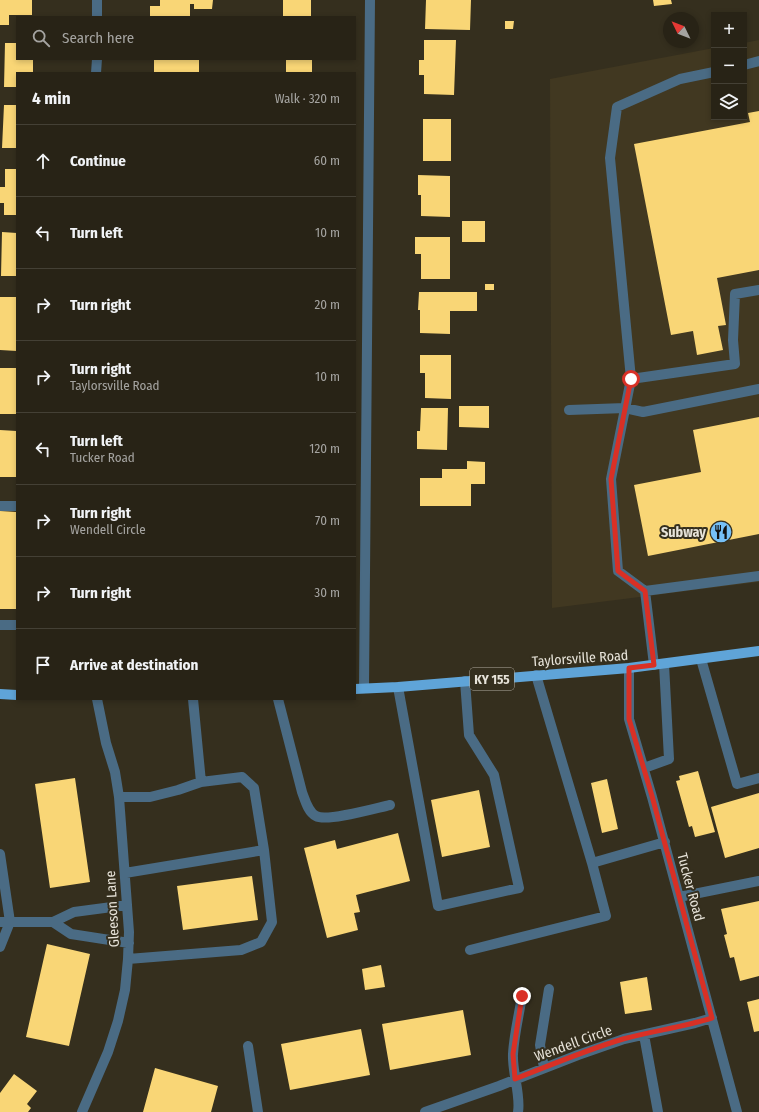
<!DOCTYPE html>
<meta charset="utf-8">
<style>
body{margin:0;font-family:"Fira Sans Condensed",sans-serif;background:#342f23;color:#f1f3f6}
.controls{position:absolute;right:12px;top:12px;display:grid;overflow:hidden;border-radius:0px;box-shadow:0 2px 6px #0003}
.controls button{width:36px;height:36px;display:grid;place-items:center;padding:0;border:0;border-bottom:1px solid #444035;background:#282316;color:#f1f3f6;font:20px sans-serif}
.compass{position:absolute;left:663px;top:12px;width:36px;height:36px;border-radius:50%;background:#282316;box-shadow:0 2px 6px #0003;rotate:313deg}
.stop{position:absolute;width:12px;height:12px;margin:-9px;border:3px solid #d93025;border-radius:50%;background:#fff}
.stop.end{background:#d93025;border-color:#fff;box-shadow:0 1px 4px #0008}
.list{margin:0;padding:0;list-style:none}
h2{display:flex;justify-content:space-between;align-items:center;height:52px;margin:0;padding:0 16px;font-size:17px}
h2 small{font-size:13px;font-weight:400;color:#a5a4a1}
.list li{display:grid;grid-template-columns:26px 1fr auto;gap:12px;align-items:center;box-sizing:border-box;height:72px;padding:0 16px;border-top:1px solid #444035}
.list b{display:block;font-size:15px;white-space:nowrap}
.list p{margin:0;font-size:13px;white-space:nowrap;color:#a5a4a1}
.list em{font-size:13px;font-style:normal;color:#a5a4a1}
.icon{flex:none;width:22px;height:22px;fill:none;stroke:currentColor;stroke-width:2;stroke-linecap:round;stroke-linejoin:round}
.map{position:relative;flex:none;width:759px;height:1112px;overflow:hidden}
.search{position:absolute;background:#282316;box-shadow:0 2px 6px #0003;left:16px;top:16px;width:340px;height:44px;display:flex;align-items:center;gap:10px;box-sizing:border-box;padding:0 14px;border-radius:0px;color:#a5a4a1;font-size:15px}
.panel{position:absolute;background:#282316;box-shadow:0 2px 6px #0003;left:16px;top:72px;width:340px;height:628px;border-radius:0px}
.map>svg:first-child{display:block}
.built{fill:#413821}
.building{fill:#f9d676}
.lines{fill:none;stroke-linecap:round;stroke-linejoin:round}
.minor{stroke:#4a6b84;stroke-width:10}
.major{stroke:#5fa4d8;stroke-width:10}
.route{stroke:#d93025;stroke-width:5}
.labels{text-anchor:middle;stroke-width:4;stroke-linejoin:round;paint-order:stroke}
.shield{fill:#352f1e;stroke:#b2ada1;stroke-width:1}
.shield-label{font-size:13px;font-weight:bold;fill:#e7e3d9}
.poi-label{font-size:14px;font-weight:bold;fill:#e7e3d9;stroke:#352f1e;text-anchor:end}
.street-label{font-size:14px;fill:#e7e3d9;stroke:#352f1e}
</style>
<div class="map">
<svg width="759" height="1112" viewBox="0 0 759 1112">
<rect width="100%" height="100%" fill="#352f1e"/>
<path class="built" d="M 759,40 L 759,582 L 552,608 L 550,79 L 714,48 L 714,117 L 744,117 L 744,43 Z"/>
<path class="building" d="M 0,0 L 32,0 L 32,15 L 9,15 L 9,25 L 0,25 Z
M 160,0 L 213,0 L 212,9 L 194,9 L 194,4 L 190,4 L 190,17 L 150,17 L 150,6 L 160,6 Z
M 283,0 L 311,0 L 311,17 L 283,17 Z
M 426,0 L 471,0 L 470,30 L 425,29 Z
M 653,0 L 671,0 L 672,4 L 654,6 Z
M 505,21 L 514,21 L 513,29 L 505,29 Z
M 424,40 L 456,40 L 454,95 L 424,94 L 424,75 L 419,75 L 419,60 L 424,60 Z
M 5,43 L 17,43 L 17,59 L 33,59 L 33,73 L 17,73 L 17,87 L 4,87 Z
M 154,59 L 199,59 L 199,73 L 154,73 Z
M 286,59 L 312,59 L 312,73 L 286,73 Z
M 4,105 L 17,105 L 17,148 L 2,148 Z
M 759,111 L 759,270 L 717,278 L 726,325 L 718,326 L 723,350 L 697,355 L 693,331 L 671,335 L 634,144 L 750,122 L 748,113 Z
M 423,119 L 451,119 L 451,161 L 423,161 Z
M 5,169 L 17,169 L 17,215 L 4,215 L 4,203 L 0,203 L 0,187 L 5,187 Z
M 418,175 L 450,176 L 450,217 L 421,216 L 421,195 L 418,195 Z
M 462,221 L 485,221 L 485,242 L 462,242 Z
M 2,232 L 17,233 L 17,276 L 1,276 Z
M 415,237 L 450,237 L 450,279 L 421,279 L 421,254 L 415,254 Z
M 485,284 L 494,284 L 494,290 L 485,290 Z
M 419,292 L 477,292 L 477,311 L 450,311 L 450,334 L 420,333 L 420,310 L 418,310 Z
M 0,297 L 17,297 L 17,351 L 0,350 Z
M 420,355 L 451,355 L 451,399 L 425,398 L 425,373 L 420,373 Z
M 0,368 L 17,368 L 17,414 L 0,414 Z
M 459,406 L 489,406 L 489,428 L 459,427 Z
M 421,408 L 448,408 L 447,450 L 417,449 L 417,431 L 420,431 Z
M 759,417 L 759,534 L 648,556 L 634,485 L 701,472 L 693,430 Z
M 0,430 L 17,431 L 17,477 L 0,477 Z
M 467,461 L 485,462 L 485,484 L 471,484 L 471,506 L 420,506 L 420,478 L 442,478 L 442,469 L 467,469 Z
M 0,511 L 17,512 L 17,609 L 0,609 Z
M 698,771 L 715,832 L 695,837 L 692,826 L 689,827 L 676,781 L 680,780 L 679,776 Z
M 75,778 L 90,882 L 50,888 L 35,784 Z
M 607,779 L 618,829 L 602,833 L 591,783 Z
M 479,790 L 490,847 L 442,857 L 431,800 Z
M 759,793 L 759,848 L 725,858 L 711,807 Z
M 398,833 L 410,881 L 356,895 L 360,912 L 354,913 L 358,930 L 327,938 L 304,848 L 335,840 L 337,849 Z
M 252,876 L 258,920 L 183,930 L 177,886 Z
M 759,901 L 759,976 L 740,981 L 734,957 L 730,958 L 724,935 L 727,934 L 721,909 Z
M 47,944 L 90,954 L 69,1046 L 26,1037 Z
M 381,965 L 385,987 L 365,990 L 362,969 Z
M 647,977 L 652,1010 L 625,1014 L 620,982 Z
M 759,999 L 759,1031 L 754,1032 L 747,1002 Z
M 463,1010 L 471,1055 L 390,1070 L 382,1024 Z
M 361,1029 L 370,1075 L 290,1090 L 281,1044 Z
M 155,1068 L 218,1086 L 211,1112 L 143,1112 Z
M 14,1074 L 37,1091 L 27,1104 L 31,1108 L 28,1112 L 0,1112 L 0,1093 Z"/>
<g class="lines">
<path class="minor" d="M 97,17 L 97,0
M 744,65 L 759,61
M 714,72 L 680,79 L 617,107 L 610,158 L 631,379 L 735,364 L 733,340 L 735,294 L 759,290
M 96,73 L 97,59
M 631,379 L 611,479 L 618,571 L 645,591
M 569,410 L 625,408 L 643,412 L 759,389
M 0,506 L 17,506
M 0,625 L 17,625
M 701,659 L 737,784 L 759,778
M 654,665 L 645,591 L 759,576
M 629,668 L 629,719 L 652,797 L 737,1112
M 398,687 L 438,906 L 519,888 L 494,775 L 469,735 L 465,681
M 364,688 L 370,0
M 278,699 L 302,792 C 305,800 308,812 316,816 C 327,822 376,808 390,805
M 644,768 L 669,759 L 664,664
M 119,797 L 150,797 L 178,790 L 201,782 L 193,699
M 0,854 L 10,922 L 0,947
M 592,863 L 665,842
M 125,873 L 264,850 L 254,788 L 242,777 L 201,782
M 679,897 L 759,881
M 127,905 L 74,912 L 53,922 L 71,934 L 129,943
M 0,922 L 53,922
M 470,950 L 606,916 L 592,863 L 536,675
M 128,959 L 241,950 L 261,942 L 272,922 L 264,850
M 644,1035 L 658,1112
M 248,1046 L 258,1112
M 544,1068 L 540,1045 L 549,989
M 82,1112 L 108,1052 L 118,1021 L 125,990 L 128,959 L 129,932 L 119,797 L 115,772 L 106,743 L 97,699
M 425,1112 L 499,1086 L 578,1055 L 624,1039 L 695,1023 L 712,1018
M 518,1112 C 521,1095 512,1073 513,1054 C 514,1035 519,1015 522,996"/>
<path class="major" d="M 355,689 L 398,687 L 629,668 L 759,651
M 0,694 L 17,695"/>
</g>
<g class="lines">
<path class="route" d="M 522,996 L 513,1054 L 515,1079 C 551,1065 586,1050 623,1039 C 652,1031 683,1027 712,1018 L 652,796 L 629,719 L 629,668 L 654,665 L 645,591 L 618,571 L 611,479 L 631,379"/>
</g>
<defs>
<g id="restaurant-disc" transform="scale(1.15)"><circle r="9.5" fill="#76c0f7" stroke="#352f1e"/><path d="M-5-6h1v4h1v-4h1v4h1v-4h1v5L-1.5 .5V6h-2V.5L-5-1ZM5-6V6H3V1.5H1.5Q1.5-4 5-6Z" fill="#111"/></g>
</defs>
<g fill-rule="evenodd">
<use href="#restaurant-disc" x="721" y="532"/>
</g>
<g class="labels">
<rect class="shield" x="470" y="668" width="44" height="22" rx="3"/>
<g class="shield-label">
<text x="492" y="684">KY 155</text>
</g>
<g class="poi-label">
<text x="706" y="537">Subway</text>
</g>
<g class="street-label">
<text transform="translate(580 658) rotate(-4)" y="5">Taylorsville Road</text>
<text transform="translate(691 887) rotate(75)" y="5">Tucker Road</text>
<text transform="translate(112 909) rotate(-93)" y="5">Gleeson Lane</text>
<text transform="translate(573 1043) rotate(-20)" y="5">Wendell Circle</text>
</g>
</g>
</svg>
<div class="controls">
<button>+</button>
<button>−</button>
<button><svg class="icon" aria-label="layers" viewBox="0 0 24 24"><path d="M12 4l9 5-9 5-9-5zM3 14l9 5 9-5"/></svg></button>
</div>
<svg class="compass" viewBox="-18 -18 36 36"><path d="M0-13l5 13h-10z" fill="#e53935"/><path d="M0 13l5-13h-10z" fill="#a5a4a1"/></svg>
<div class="stop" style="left:631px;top:379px"></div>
<div class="stop end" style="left:522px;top:996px"></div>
<div class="search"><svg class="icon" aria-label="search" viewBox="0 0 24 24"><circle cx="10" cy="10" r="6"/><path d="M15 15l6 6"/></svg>Search here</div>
<section class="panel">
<h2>4 min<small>Walk · 320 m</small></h2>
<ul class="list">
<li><svg class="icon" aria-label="ahead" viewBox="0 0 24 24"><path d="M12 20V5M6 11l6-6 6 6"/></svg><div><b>Continue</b></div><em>60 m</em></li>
<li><svg class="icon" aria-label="left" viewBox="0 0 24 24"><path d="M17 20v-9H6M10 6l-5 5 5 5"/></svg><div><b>Turn left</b></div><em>10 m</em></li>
<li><svg class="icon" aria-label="right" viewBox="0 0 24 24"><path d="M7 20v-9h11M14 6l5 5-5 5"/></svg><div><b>Turn right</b></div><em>20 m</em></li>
<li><svg class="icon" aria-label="right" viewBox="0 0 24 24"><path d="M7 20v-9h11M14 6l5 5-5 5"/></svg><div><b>Turn right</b><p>Taylorsville Road</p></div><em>10 m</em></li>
<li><svg class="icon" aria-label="left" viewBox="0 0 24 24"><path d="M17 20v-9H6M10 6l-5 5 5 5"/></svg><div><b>Turn left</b><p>Tucker Road</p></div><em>120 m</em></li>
<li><svg class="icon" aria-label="right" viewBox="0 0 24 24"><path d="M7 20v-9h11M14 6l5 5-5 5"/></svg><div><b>Turn right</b><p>Wendell Circle</p></div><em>70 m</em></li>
<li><svg class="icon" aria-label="right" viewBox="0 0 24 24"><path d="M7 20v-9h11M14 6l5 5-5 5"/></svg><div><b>Turn right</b></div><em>30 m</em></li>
<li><svg class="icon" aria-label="arrive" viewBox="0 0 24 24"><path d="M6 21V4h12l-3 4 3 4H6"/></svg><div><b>Arrive at destination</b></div></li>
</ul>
</section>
</div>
